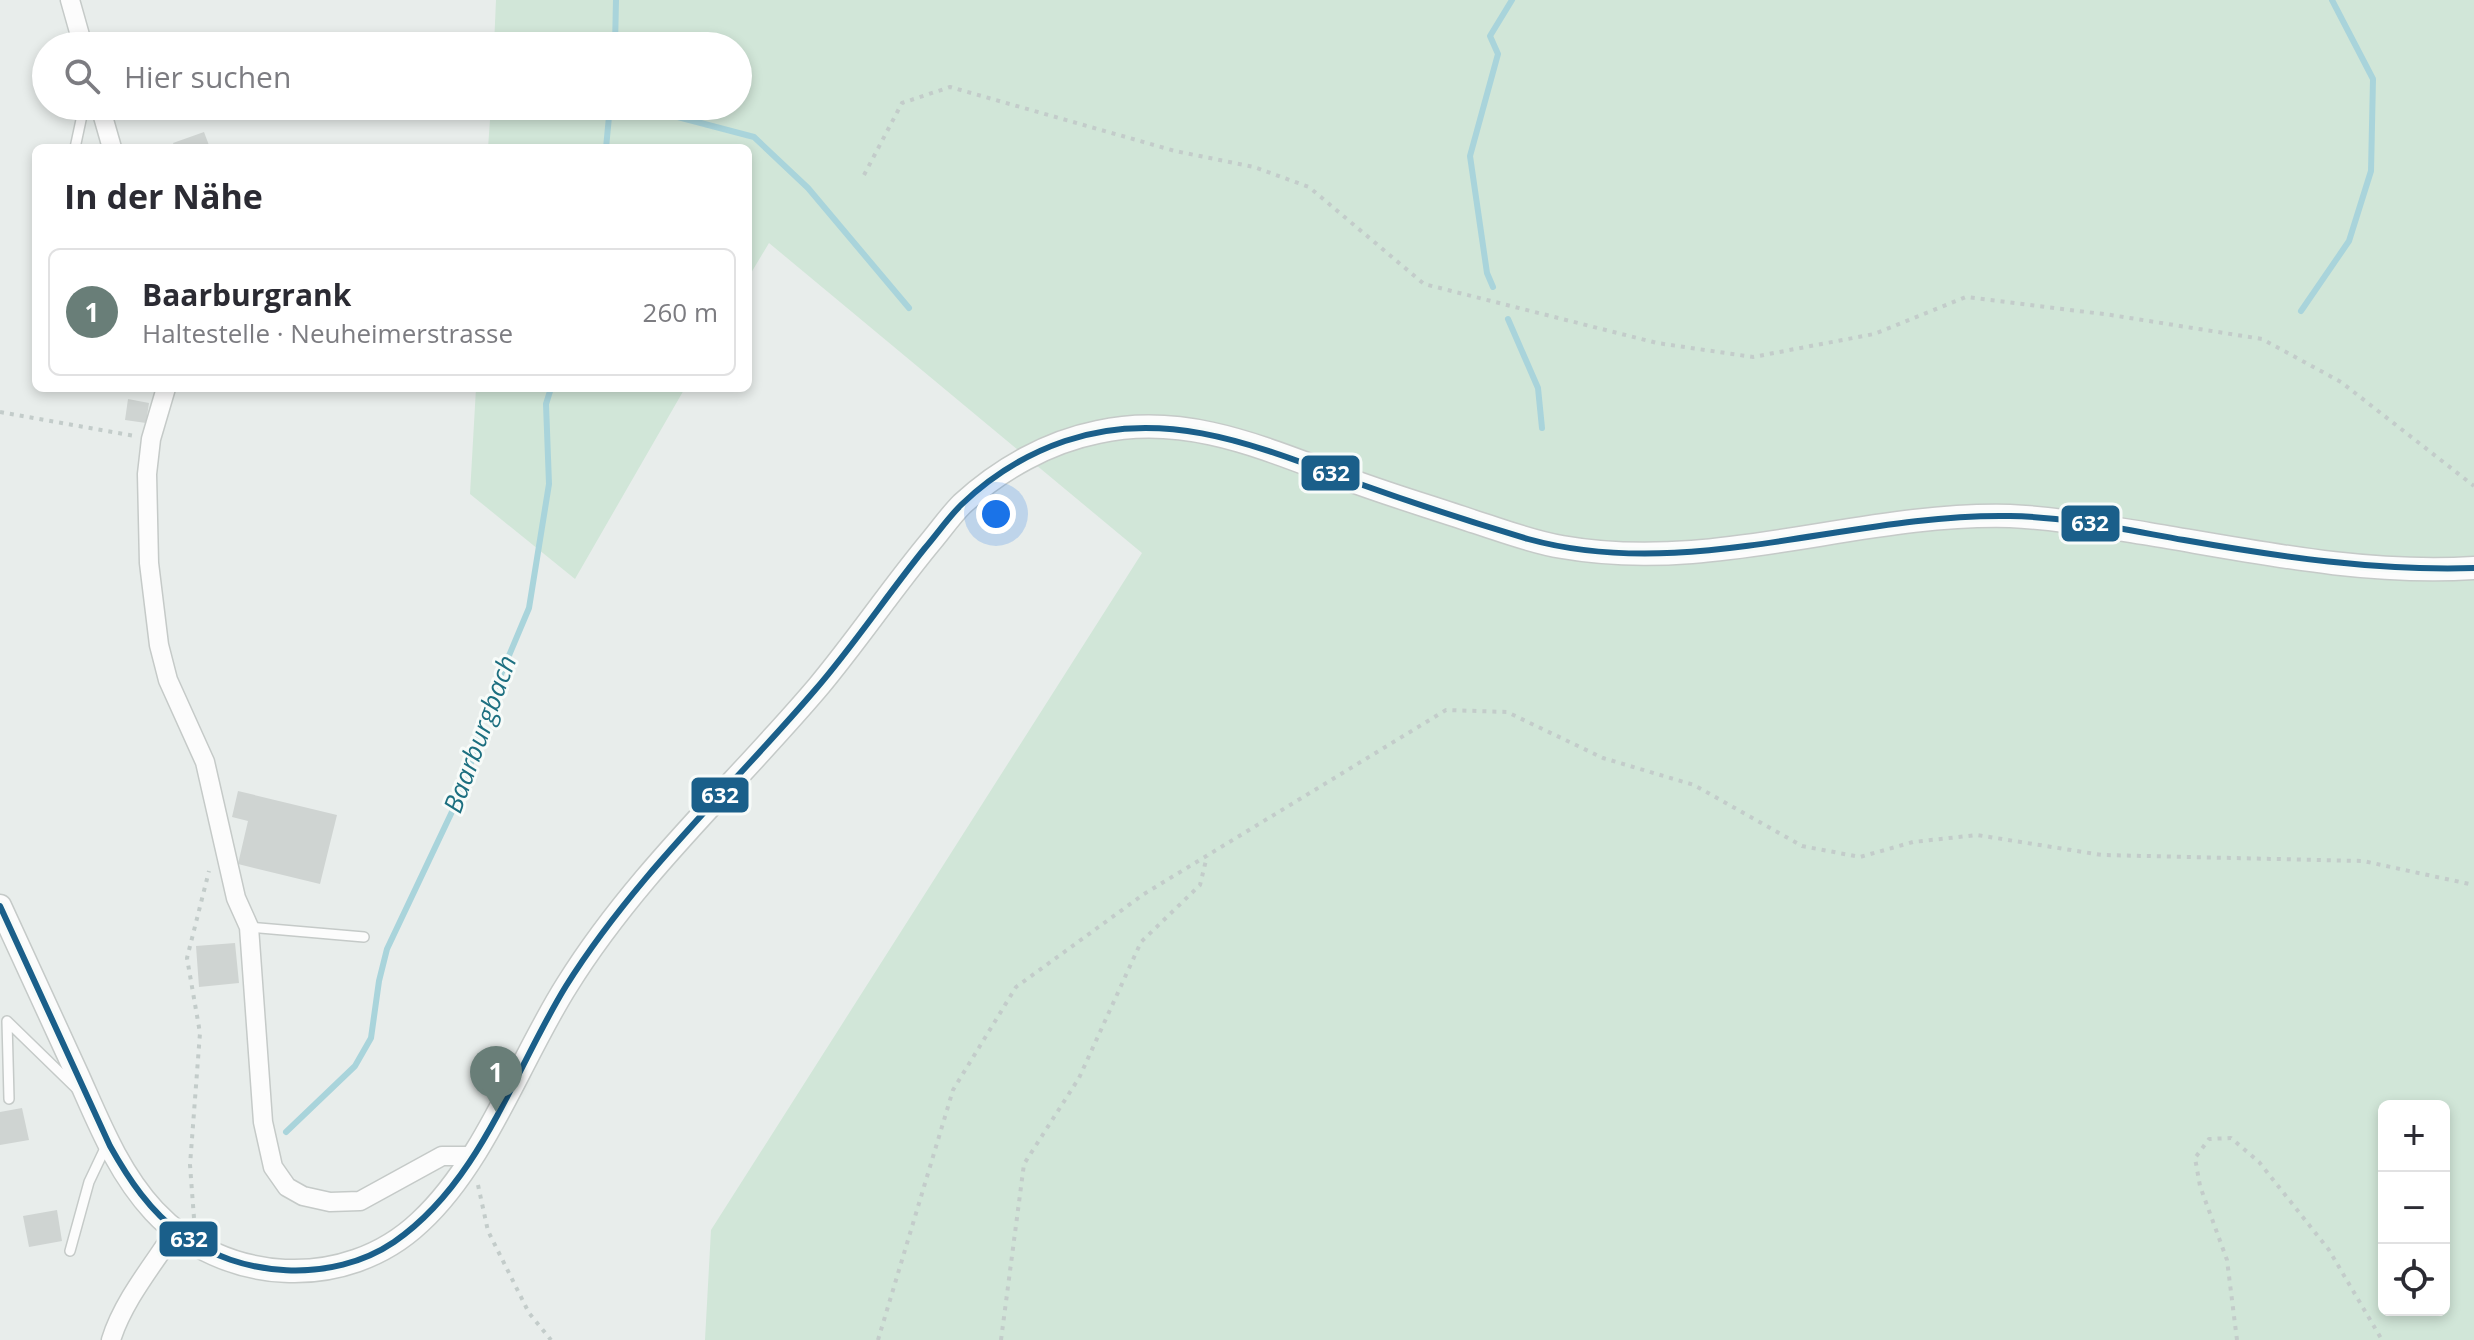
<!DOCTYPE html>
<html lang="de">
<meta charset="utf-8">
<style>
body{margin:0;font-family:"Open Sans",sans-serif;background:#f7f7f7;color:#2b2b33}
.controls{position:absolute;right:24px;bottom:24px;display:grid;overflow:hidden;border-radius:12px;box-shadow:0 4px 12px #0003}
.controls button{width:72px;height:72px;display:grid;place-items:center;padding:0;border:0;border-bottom:2px solid #e1e1e2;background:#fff;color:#2b2b33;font:40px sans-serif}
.you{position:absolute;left:996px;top:514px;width:28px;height:28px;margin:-20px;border:6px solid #fff;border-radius:50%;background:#1a73e8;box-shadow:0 0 0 12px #1a73e833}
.badge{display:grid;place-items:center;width:52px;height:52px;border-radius:50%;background:#697e78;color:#fff;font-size:26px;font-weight:700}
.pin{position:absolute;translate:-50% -66px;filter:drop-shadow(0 2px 4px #0008)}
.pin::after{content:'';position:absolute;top:42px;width:28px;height:24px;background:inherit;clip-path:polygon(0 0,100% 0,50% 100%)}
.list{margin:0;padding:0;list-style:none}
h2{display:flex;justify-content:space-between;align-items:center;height:104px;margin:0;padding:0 32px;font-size:34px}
h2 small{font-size:26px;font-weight:400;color:#7c7c81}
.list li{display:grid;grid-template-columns:52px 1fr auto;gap:24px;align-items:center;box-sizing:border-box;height:128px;margin:0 16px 16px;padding:0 16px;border:2px solid #e1e1e2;border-radius:12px}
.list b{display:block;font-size:30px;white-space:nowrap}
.list p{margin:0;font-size:26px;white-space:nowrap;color:#7c7c81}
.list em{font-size:26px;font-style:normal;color:#7c7c81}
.icon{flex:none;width:44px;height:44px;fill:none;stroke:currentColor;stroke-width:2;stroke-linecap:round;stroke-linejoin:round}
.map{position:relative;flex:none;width:2474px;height:1340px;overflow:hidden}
.search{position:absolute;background:#fff;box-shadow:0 4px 12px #0003;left:32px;top:32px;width:720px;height:88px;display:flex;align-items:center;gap:20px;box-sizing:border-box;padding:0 28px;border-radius:44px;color:#7c7c81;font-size:30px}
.panel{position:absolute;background:#fff;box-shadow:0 4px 12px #0003;left:32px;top:144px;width:720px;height:248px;border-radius:12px}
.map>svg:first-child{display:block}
.green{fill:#d1e6d8;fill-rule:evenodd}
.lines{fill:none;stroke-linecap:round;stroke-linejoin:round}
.stream{stroke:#a9d4db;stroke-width:6}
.building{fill:#cfd4d2}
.service-casing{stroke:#c5cac8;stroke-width:12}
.minor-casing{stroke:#c5cac8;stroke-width:21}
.tertiary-casing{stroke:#c5cac8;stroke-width:25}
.path{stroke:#c3ccca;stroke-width:4;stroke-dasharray:4 6;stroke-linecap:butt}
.service{stroke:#fcfcfc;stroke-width:9}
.minor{stroke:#fcfcfc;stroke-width:18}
.tertiary{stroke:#fcfcfc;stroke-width:22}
.bus-1-casing{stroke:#f7fbf9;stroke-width:12}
.bus-1{stroke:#1a5f8a;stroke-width:6}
.labels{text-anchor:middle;stroke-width:6;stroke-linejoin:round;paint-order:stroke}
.water-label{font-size:26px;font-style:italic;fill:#1c6f80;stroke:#f7fbf9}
.line-badge{stroke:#f7fbf9;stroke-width:3}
.badge-label{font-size:22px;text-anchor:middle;font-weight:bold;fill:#fff}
</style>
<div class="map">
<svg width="2474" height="1340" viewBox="0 0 2474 1340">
<rect width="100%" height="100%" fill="#e8edeb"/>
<path class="green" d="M 496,0 L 2474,0 L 2474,1340 L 705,1340 L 711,1230 L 1142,553 L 769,243 L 748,278 L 748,148 L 488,148 L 491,106 L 738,106 L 738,46 L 494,46 ZM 2384,1106 L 2444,1106 L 2444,1310 L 2384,1310 Z
M 476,388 L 685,388 L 575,579 L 470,494 Z"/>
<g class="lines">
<path class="stream" d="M 615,46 L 616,0
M 636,106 L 754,137 L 808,188 L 909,308
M 606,148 L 610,106
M 1493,287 L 1487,273 L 1470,156 L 1498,54 L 1490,36 L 1512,0
M 2301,311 L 2349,241 L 2371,171 L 2373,79 L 2332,0
M 1508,319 L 1538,388 L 1542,428
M 286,1132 L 355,1066 L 371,1038 L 379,981 L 387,949 L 467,780 L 481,722 L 529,608 L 549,484 L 546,404 L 551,388"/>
</g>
<path class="building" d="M 204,132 L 210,148 L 175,148 L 173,143 Z
M 128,399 L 149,403 L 146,423 L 125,420 Z
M 238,791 L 337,815 L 320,884 L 238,864 L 248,821 L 232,817 Z
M 235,943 L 239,983 L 199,987 L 196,946 Z
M 22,1108 L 29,1140 L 0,1145 L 0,1112 Z
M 57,1210 L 62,1241 L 29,1247 L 23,1216 Z"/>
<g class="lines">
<g class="service-casing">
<path id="service" d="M 75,148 L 84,106
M 249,927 L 364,937
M 9,1099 L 7,1021 L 80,1092
M 70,1251 L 89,1182 L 107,1144"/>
</g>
<g class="minor-casing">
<path id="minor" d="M 70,0 L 83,46
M 100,106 L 112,148
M 166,388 L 151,439 L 147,474 L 149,563 L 159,645 L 168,680 L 205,762 L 236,898 L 249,927 L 263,1122 L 273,1167 L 287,1187 L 303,1196 L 330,1202 L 360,1201 L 442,1156 L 472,1156
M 111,1340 C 123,1301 153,1265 175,1231"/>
</g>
<g class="tertiary-casing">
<path id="tertiary" d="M 0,906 C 26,962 52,1019 78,1076 C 99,1123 118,1172 154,1211 C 223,1285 345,1293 420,1222 C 485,1162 520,1059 567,985 C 636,874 734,786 818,687 C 858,639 892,588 932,540 C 942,528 951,515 962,504 C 1000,469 1048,442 1098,432 C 1184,413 1261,447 1339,476 C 1383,493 1428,506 1472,521 C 1501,530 1531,542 1562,547 C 1715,574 1859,512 2010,516 C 2056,518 2104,527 2149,534 C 2257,552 2365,575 2474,568"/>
</g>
<path class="path" d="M 864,175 L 902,103 L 950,87 L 1175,151 L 1254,167 L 1309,187 L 1424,284 L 1657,343 L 1753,357 L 1874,334 L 1966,297 L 2111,315 L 2262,339 L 2341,382 L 2474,486
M 0,412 L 135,436
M 478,1185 L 488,1231 L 529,1313 L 551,1340
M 194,1218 L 190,1165 L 200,1033 L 187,958 L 209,871
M 878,1340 L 953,1090 L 1016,987 L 1144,894 L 1446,710 L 1507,712 L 1603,758 L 1694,785 L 1802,846 L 1860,857 L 1913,842 L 1977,835 L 2102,855 L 2363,861 L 2474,885
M 1001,1340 L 1024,1164 L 1079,1078 L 1141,942 L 1200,885 L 1207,856
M 2237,1340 L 2227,1260 L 2200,1186 L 2195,1158 L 2209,1139 L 2231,1138 L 2259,1162 L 2329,1250 L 2382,1340"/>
<use href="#service" class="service"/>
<use href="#minor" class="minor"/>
<use href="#tertiary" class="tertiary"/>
<g class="bus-1-casing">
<path id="bus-1" d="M 0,906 L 110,1146 C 129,1180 150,1211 181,1234 C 240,1278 332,1284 394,1242 C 481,1182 513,1072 566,986 C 635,876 731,788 815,690 C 854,645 887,595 925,548 C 937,534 948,518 961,505 C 990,477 1027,454 1065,441 C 1167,406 1262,448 1357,483 C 1413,503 1471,522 1528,539 C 1688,583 1849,513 2010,516 C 2068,517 2127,530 2184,540 C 2281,557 2376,571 2474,568"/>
</g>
<use href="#bus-1" class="bus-1"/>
</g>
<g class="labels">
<g class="water-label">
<text transform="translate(480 734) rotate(-70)" y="9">Baarburgbach</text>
</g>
</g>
<g class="line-badge">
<rect x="1300" y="454" width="61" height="38" rx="8" fill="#1a5f8a"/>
<rect x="2060" y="504" width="61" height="39" rx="8" fill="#1a5f8a"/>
<rect x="690" y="776" width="60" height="38" rx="8" fill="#1a5f8a"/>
<rect x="158" y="1220" width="61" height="38" rx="8" fill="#1a5f8a"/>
</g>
<g class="badge-label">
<text x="1331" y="481">632</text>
<text x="2090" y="531">632</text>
<text x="720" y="803">632</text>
<text x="189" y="1247">632</text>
</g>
</svg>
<div class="controls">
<button>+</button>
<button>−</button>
<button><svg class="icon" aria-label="locate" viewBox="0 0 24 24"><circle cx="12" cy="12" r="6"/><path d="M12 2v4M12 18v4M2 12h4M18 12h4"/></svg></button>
</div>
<div class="you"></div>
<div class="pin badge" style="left:496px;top:1112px">1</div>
<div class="search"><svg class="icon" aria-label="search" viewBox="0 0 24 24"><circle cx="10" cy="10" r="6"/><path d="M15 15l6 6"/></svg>Hier suchen</div>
<section class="panel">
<h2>In der Nähe<small></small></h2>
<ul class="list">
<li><span class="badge">1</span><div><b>Baarburgrank</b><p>Haltestelle · Neuheimerstrasse</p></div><em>260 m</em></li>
</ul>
</section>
</div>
